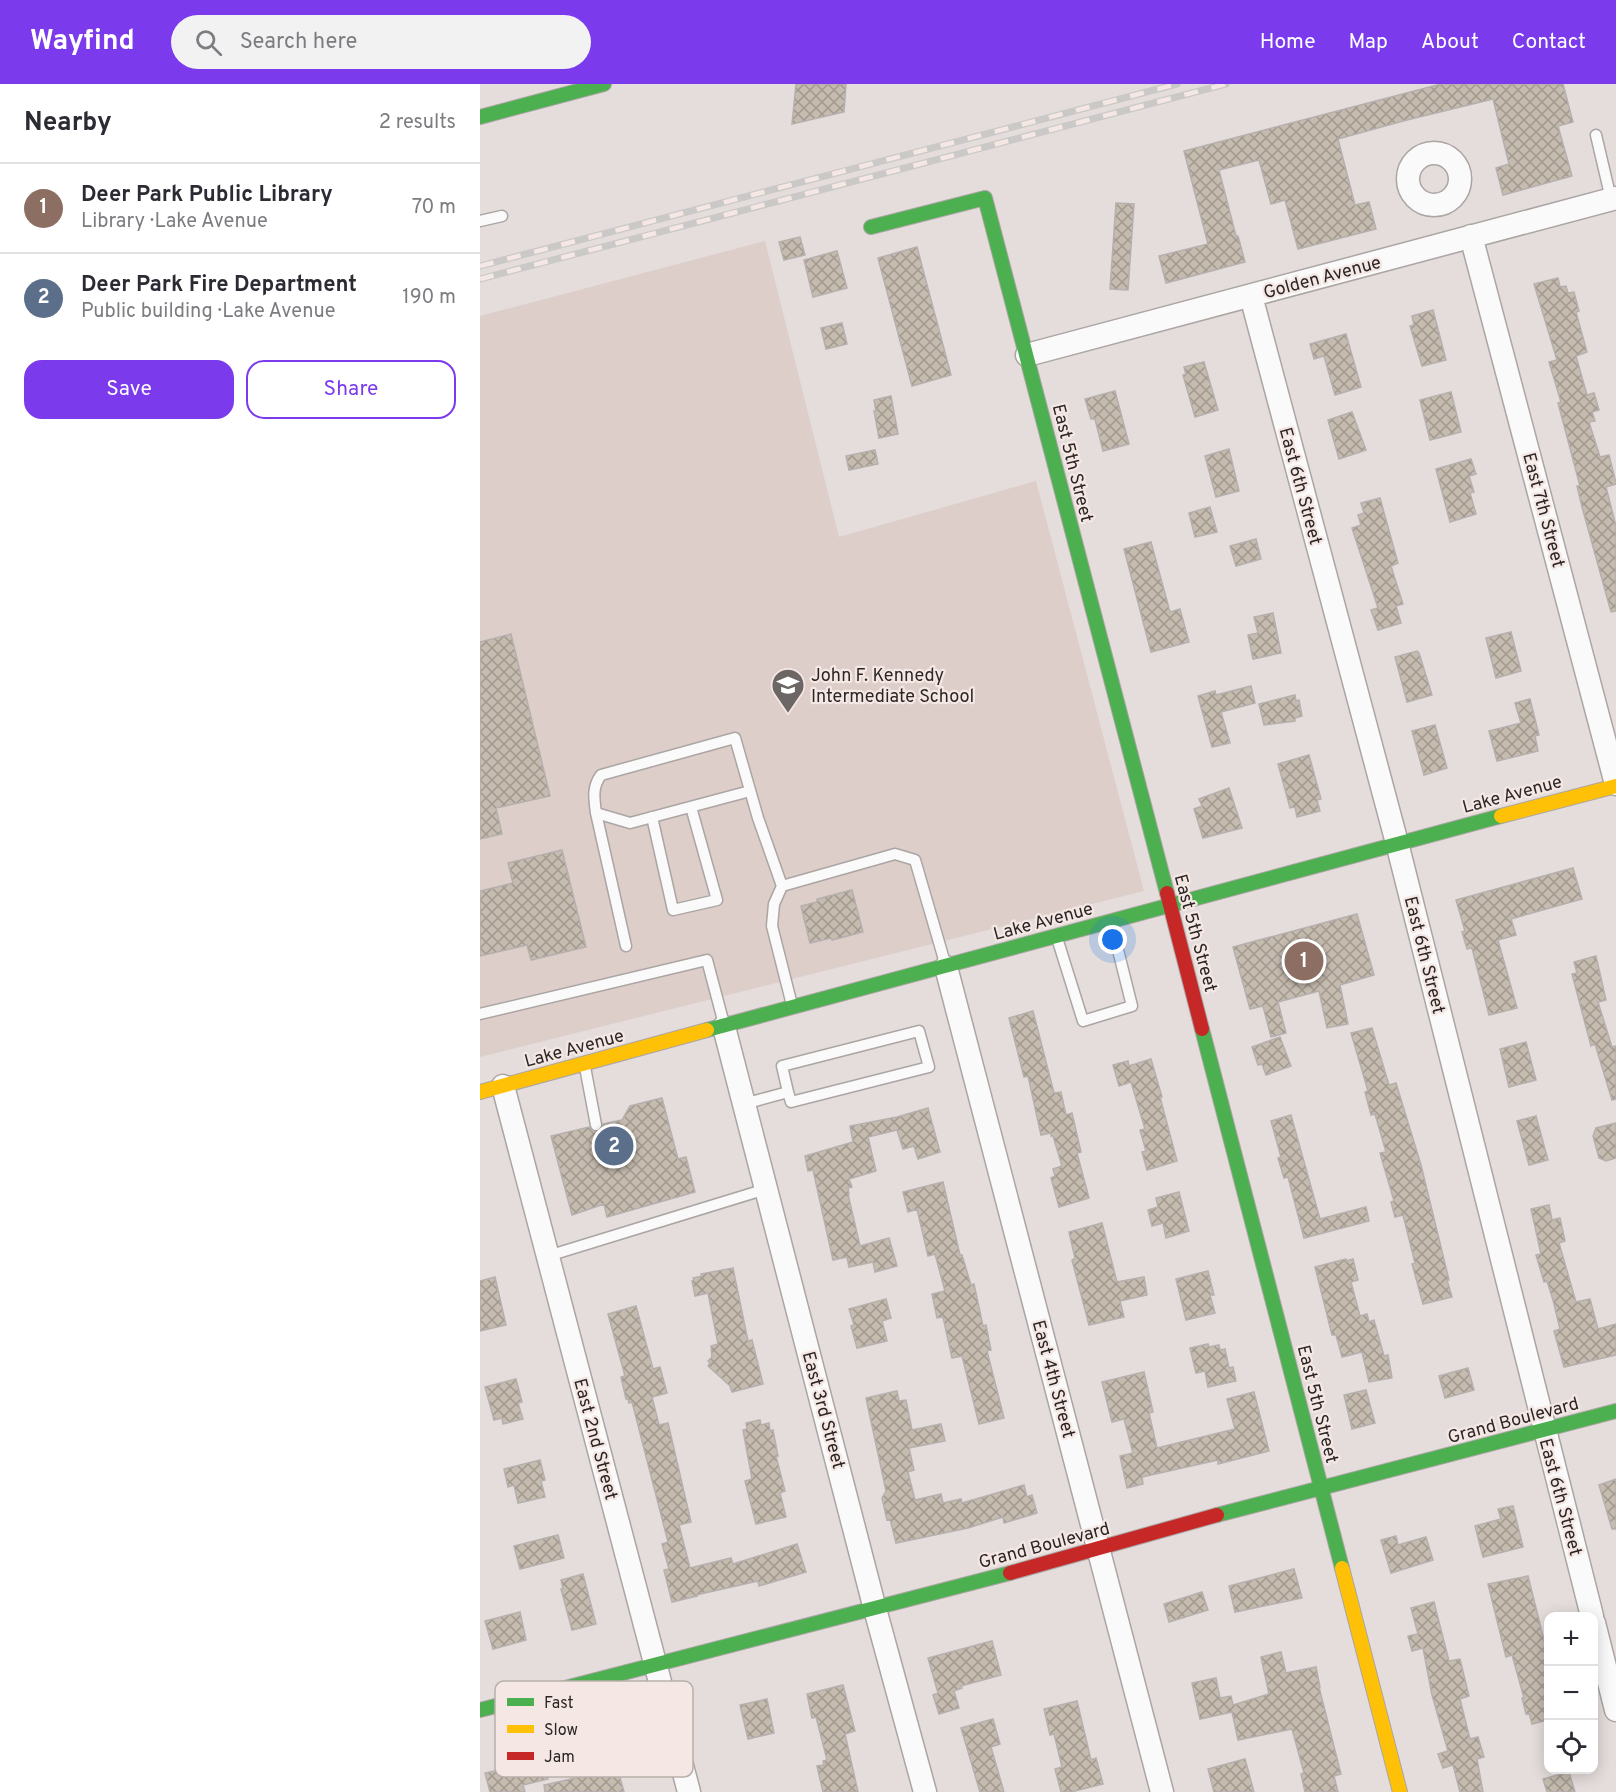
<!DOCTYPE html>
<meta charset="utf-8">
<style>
body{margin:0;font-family:Overpass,sans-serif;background:#f2f2f3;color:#2b2b33}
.controls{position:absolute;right:18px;bottom:18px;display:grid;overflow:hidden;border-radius:12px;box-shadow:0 3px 15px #0003}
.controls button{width:54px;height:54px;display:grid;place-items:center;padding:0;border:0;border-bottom:2px solid #e1e1e2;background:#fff;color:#2b2b33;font:30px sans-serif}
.you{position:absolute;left:633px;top:856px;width:21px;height:21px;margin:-15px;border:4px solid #fff;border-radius:50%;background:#1a73e8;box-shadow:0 0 0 9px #1a73e833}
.badge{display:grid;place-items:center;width:39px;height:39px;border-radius:50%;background:#7c3aed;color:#fff;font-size:20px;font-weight:700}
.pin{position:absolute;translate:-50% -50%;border:3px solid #fff;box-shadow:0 2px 6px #0006}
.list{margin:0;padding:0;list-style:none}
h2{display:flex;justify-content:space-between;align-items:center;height:78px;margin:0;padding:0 24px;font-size:26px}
h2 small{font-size:20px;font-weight:400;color:#7c7c81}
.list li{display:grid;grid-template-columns:39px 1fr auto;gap:18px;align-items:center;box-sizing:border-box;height:90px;padding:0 24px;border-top:2px solid #e1e1e2}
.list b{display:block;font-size:22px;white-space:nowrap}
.list p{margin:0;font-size:20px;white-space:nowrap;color:#7c7c81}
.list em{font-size:20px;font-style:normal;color:#7c7c81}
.actions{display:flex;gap:12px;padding:18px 24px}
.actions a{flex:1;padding:14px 0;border:2px solid #7c3aed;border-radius:18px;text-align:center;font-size:21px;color:#7c3aed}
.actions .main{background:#7c3aed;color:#fff}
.icon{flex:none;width:33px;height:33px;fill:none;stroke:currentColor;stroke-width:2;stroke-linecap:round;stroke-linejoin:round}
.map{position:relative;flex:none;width:1136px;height:1708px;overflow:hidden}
header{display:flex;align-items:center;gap:36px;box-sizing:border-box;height:84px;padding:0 30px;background:#7c3aed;color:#fff}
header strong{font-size:28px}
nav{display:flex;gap:33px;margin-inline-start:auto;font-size:21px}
.search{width:420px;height:54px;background:#f2f2f3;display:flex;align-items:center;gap:15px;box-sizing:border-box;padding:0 21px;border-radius:33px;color:#7c7c81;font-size:22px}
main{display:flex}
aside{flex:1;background:#fff}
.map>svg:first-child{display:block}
.built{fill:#ddceca}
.building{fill:url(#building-cross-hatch);stroke:#b5b0ae;stroke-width:1.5}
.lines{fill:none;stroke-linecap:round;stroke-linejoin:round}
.lane-casing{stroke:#aba5a3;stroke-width:13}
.street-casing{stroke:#aba5a3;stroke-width:25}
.fast-casing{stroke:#aba5a3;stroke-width:16}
.slow-casing{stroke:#aba5a3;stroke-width:16}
.jam-casing{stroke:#aba5a3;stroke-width:16}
.lane{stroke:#fbfafa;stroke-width:10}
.street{stroke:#fbfafa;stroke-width:22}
.fast{stroke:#4caf50;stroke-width:14}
.slow{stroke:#ffc107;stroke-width:14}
.jam{stroke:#c62828;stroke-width:14}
.rail-casing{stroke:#cbc9c8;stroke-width:7}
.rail{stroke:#f5e8e4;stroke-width:4.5;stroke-dasharray:14;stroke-linecap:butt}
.labels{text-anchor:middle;stroke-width:4.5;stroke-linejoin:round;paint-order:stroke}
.street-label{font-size:18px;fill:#2b2625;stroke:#f5e8e4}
.poi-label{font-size:18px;fill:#2b2625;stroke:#f5e8e4;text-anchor:start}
.key{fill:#f5e8e4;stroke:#b8aeab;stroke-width:1.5}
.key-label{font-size:16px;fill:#2b2625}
</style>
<header>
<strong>Wayfind</strong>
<div class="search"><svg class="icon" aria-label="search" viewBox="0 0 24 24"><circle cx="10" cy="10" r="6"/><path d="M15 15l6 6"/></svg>Search here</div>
<nav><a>Home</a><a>Map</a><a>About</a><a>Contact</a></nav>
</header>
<main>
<aside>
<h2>Nearby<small>2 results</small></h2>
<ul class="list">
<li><span class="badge" style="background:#8d6e63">1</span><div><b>Deer Park Public Library</b><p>Library · Lake Avenue</p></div><em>70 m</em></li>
<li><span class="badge" style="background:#5c6f8a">2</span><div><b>Deer Park Fire Department</b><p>Public building · Lake Avenue</p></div><em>190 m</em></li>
</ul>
<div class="actions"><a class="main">Save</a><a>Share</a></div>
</aside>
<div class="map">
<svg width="1136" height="1708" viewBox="0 0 1136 1708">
<defs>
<pattern id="building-cross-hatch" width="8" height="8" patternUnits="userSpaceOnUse" patternTransform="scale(1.5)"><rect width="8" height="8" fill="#c6bbaf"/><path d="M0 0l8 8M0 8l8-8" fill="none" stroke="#a1988e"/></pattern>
</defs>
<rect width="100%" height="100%" fill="#e4dddb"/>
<path class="built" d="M 285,157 L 359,453 L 556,397 L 664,807 L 0,973 L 0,232 Z"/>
<path class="building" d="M 316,0 L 366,0 L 364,28 L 312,40 Z
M 961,0 L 1083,0 L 1093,38 L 1078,42 L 1092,92 L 1023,111 L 1016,84 L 1029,80 L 1013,15 L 923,37 L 858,55 L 875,121 L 889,118 L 896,145 L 818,165 L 805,116 L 791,120 L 779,76 L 739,86 L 756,152 L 758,152 L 765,178 L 686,199 L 679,172 L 728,160 L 704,67 Z
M 636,119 L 654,120 L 648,206 L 630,205 Z
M 320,153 L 325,171 L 304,176 L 299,158 Z
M 437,163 L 471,291 L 432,302 L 398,174 Z
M 357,167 L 367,204 L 333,213 L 324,176 Z
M 1078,194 L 1080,203 L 1086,202 L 1088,209 L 1094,208 L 1099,227 L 1096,228 L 1107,268 L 1096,272 L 1107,311 L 1114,309 L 1119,326 L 1112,328 L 1115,337 L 1109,338 L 1120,373 L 1129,371 L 1136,399 L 1136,400 L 1126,403 L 1136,442 L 1136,527 L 1131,528 L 1102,423 L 1097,402 L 1100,402 L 1078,319 L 1081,318 L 1069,278 L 1077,276 L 1054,200 Z
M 953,226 L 966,276 L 942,282 L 930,242 L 934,241 L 932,232 Z
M 362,239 L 367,260 L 346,265 L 341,244 Z
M 866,250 L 881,303 L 855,311 L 844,272 L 834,275 L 830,260 Z
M 724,278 L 738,326 L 715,333 L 703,291 L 706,290 L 704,283 Z
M 635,307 L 649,360 L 623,367 L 615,335 L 611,335 L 605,315 Z
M 971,308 L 981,348 L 950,356 L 940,316 Z
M 411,312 L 418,350 L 399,354 L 394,327 L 396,327 L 394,316 Z
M 872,328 L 886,366 L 859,375 L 848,336 Z
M 749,365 L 759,407 L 736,413 L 725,372 Z
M 395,366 L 398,380 L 369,386 L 366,372 Z
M 991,375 L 996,390 L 989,392 L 994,408 L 990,409 L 996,430 L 970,438 L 956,385 Z
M 900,414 L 918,479 L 911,482 L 923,520 L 916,522 L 921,539 L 898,546 L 891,526 L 898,524 L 872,444 L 881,441 L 878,431 L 884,429 L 881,419 Z
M 730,423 L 737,448 L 715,453 L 709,429 Z
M 776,455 L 781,475 L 756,482 L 750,462 Z
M 671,458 L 690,528 L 700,525 L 709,558 L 671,568 L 644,465 Z
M 793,529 L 801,569 L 773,575 L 768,551 L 778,549 L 774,533 Z
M 1031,548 L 1041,587 L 1016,594 L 1006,554 Z
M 31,550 L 70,712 L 16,724 L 22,750 L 0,755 L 0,558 Z
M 937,567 L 939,569 L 952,611 L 927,618 L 915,573 Z
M 771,602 L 775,619 L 741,628 L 750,659 L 732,663 L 718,612 L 735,607 L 736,611 Z
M 815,611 L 816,617 L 819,616 L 822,632 L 815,634 L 815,637 L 784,641 L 779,620 Z
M 1050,615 L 1059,651 L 1055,652 L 1058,667 L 1017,677 L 1009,647 L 1041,639 L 1035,619 Z
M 955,641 L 967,684 L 944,691 L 932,647 Z
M 829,671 L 841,715 L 837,716 L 840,727 L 817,733 L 815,723 L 810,724 L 798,680 Z
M 749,704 L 762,744 L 723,754 L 714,725 L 722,722 L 719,715 Z
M 82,766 L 106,863 L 51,876 L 47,861 L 0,872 L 0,807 L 33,799 L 28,779 Z
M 1093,784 L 1102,815 L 1031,835 L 1036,851 L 1018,856 L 1037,924 L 1009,931 L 992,864 L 987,865 L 982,848 L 985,847 L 976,816 Z
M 372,806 L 383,848 L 352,856 L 351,854 L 330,859 L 321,822 L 337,818 L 337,815 Z
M 877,830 L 894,891 L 860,901 L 868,940 L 847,944 L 839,907 L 798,918 L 806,949 L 791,953 L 783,922 L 770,925 L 753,863 Z
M 1116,872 L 1126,916 L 1118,918 L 1132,963 L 1136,962 L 1136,1015 L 1132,1016 L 1115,960 L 1111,962 L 1092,890 L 1097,889 L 1094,878 Z
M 553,927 L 574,1009 L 581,1008 L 586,1031 L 592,1029 L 601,1068 L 597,1069 L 609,1114 L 579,1123 L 571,1094 L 575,1092 L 573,1085 L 582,1082 L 573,1052 L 571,1052 L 571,1049 L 561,1051 L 548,992 L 544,993 L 529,934 Z
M 892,944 L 909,1001 L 916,999 L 941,1081 L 969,1196 L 967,1196 L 972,1213 L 943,1220 L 932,1180 L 935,1179 L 923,1131 L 915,1133 L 911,1118 L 914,1117 L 900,1069 L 906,1068 L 895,1030 L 891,1031 L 885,1008 L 888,1007 L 871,949 Z
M 800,953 L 811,982 L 786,991 L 782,980 L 778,981 L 772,963 Z
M 1046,958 L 1056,996 L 1029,1003 L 1020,965 Z
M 671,975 L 682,1013 L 680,1013 L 697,1077 L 667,1086 L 662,1068 L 666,1067 L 660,1046 L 665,1045 L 651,998 L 639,1002 L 633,981 L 648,977 L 649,982 Z
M 182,1014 L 198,1075 L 206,1073 L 215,1108 L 127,1133 L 124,1120 L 92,1131 L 71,1052 L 109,1043 L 113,1048 L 118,1048 L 123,1044 L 123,1040 L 142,1036 L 150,1022 Z
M 448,1024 L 460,1068 L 438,1075 L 434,1062 L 423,1065 L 417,1046 L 388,1053 L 396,1087 L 369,1095 L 372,1103 L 368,1104 L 369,1110 L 368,1110 L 380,1162 L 409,1154 L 417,1182 L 395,1188 L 393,1178 L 369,1183 L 367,1173 L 353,1176 L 333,1086 L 328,1087 L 325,1072 L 373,1058 L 370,1042 L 417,1033 Z
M 811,1031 L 840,1135 L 886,1123 L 889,1137 L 824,1154 L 808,1093 L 804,1094 L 798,1074 L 801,1073 L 791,1037 Z
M 1056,1032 L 1068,1076 L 1049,1081 L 1037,1037 Z
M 1136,1039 L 1136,1074 L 1126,1077 L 1119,1074 L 1113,1052 L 1116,1044 Z
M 463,1098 L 480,1171 L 482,1171 L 491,1201 L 494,1200 L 503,1242 L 506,1241 L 511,1266 L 507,1267 L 524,1334 L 499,1340 L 482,1272 L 472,1274 L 463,1233 L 457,1234 L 452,1210 L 465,1207 L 455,1170 L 448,1172 L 437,1125 L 428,1128 L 423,1108 Z
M 699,1108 L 709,1147 L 686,1154 L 683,1139 L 672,1142 L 668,1126 L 678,1123 L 676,1114 Z
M 1069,1121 L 1072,1136 L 1080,1134 L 1085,1157 L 1079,1159 L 1096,1218 L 1110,1215 L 1118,1245 L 1136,1240 L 1136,1271 L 1084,1283 L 1074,1247 L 1080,1245 L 1073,1216 L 1067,1197 L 1064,1198 L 1056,1171 L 1061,1170 L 1051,1125 Z
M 622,1139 L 637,1198 L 664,1193 L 667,1211 L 640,1217 L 644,1233 L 609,1241 L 592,1176 L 595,1174 L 589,1148 Z
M 866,1175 L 866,1177 L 873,1175 L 878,1196 L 871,1198 L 880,1232 L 887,1230 L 889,1238 L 894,1236 L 904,1272 L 908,1271 L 912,1294 L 889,1298 L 882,1268 L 862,1273 L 856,1251 L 852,1251 L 835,1183 Z
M 253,1184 L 268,1257 L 272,1256 L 283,1300 L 252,1308 L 250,1302 L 228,1282 L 230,1279 L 228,1277 L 232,1273 L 231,1262 L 238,1260 L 228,1209 L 215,1212 L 212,1197 L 214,1196 L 213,1194 L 222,1192 L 221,1190 Z
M 728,1187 L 734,1211 L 730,1211 L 735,1229 L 706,1236 L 696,1195 Z
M 15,1193 L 26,1241 L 0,1247 L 0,1197 Z
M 406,1215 L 411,1234 L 402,1237 L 407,1257 L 377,1264 L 371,1242 L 374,1241 L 369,1225 Z
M 156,1222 L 173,1285 L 180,1283 L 187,1309 L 172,1313 L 179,1341 L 188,1339 L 211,1438 L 199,1441 L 210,1484 L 251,1474 L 253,1480 L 317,1460 L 326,1488 L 279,1502 L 278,1497 L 216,1511 L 217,1512 L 192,1518 L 184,1486 L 189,1485 L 182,1460 L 188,1458 L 152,1318 L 149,1319 L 148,1315 L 146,1315 L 141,1293 L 145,1292 L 128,1230 Z
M 728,1260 L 729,1263 L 739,1261 L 740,1266 L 745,1265 L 749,1284 L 753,1283 L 756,1297 L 728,1303 L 725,1287 L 716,1289 L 710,1264 Z
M 988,1284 L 994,1306 L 965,1314 L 959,1292 Z
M 664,1288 L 673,1328 L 669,1329 L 677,1364 L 755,1345 L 747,1315 L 774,1308 L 789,1367 L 738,1380 L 738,1376 L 662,1393 L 663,1400 L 647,1404 L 640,1372 L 653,1369 L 644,1335 L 632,1338 L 622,1298 Z
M 36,1295 L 42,1318 L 38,1319 L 43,1335 L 23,1340 L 22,1334 L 14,1336 L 5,1303 Z
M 886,1306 L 895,1339 L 872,1345 L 864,1311 Z
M 417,1307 L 419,1317 L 426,1316 L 432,1346 L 461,1340 L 465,1357 L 429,1364 L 434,1386 L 428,1388 L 435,1416 L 461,1410 L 463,1419 L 481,1415 L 482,1419 L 544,1401 L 547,1413 L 552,1411 L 557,1429 L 524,1439 L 523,1433 L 488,1444 L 416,1459 L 410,1435 L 407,1436 L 402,1414 L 406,1407 L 386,1314 Z
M 280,1336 L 281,1341 L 289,1339 L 290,1347 L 293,1346 L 298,1372 L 296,1372 L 305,1407 L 300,1409 L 306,1433 L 276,1440 L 265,1397 L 272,1395 L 263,1346 L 267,1345 L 266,1339 Z
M 60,1376 L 65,1396 L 61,1397 L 65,1413 L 38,1419 L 34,1401 L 28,1403 L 24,1385 Z
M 1136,1395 L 1136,1445 L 1132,1445 L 1119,1401 Z
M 1033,1422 L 1043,1463 L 1003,1473 L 995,1442 L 1021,1435 L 1018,1425 Z
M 78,1451 L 84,1474 L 40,1485 L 34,1462 Z
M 916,1452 L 918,1461 L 946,1453 L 953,1476 L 911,1489 L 901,1456 Z
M 814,1485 L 822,1514 L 755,1528 L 749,1502 Z
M 103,1490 L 116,1540 L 92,1546 L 81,1505 L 83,1505 L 81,1496 Z
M 1048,1492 L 1065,1560 L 1068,1559 L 1068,1636 L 1052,1640 L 1049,1629 L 1046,1630 L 1042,1614 L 1044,1614 L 1032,1571 L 1026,1573 L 1008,1500 Z
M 722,1508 L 728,1526 L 689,1538 L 684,1520 Z
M 954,1518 L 969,1577 L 980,1575 L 989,1612 L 980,1615 L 990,1655 L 998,1653 L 1004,1673 L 997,1675 L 1003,1708 L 980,1708 L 973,1681 L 963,1684 L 958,1670 L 968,1667 L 952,1611 L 943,1564 L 932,1567 L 928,1552 L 938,1550 L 931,1524 Z
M 40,1528 L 46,1556 L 13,1565 L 5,1537 Z
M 512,1557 L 521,1591 L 481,1602 L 482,1604 L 474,1607 L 479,1624 L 459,1630 L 453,1611 L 458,1609 L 448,1574 Z
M 801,1568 L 806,1589 L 836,1583 L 840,1603 L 839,1603 L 861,1690 L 854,1692 L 858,1708 L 825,1708 L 821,1690 L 824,1689 L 812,1645 L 758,1656 L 752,1628 L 720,1635 L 712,1599 L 736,1594 L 740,1614 L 751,1612 L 753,1621 L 789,1610 L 781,1573 Z
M 363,1601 L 375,1647 L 365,1650 L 378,1708 L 343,1708 L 337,1682 L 344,1681 L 343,1677 L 347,1676 L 336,1633 L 332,1634 L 327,1610 Z
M 287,1615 L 294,1649 L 268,1655 L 260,1621 Z
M 597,1617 L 611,1676 L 616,1674 L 623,1700 L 591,1708 L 581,1708 L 575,1685 L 582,1683 L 574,1650 L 570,1651 L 564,1625 Z
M 513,1635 L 520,1660 L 511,1663 L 524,1708 L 500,1708 L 481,1644 Z
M 134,1660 L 142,1689 L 139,1690 L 144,1708 L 65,1708 L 64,1701 L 114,1690 L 108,1668 Z
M 765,1675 L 774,1708 L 734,1708 L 728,1685 Z
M 64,1676 L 68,1695 L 43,1701 L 45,1708 L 10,1708 L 5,1689 Z
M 1089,1688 L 1095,1708 L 1067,1708 L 1063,1695 Z"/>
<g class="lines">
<g class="lane-casing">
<path id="lane" d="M 1116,51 L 1131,115
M 0,137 L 22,132
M 270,707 L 150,739 L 116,729 C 114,714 112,703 121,691 L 255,654 L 278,734 L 302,802
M 116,729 L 146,862
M 172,733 L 193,826 L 237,816 L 211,723
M 577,854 L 603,937 L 652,922 L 631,838
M 312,921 L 292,842 L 294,820 L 302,802 L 415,770 L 435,776 L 465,879
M 0,930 L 227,876 L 244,940
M 105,983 L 116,1041
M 264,1020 L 308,1008 L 311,1018 L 449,983 L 439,947 L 302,982 L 308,1008
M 68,1172 L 286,1105"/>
</g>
<g class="street-casing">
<path id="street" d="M928 95a26 26 0 1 1 52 0a26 26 0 1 1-52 0Z
M 991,152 L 1136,700
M 771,212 L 917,759 L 1112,1532
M 547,271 L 1136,114
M 466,883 L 682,1708
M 244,943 L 395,1525 L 445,1708
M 23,1002 L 209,1708
M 1114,1539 L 1136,1626"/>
</g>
<g class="fast-casing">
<path id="fast" d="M 0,33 L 124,0
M 391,143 L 505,114 L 687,809
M 722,945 L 862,1484
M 227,946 L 1021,732
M 737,1431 L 1136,1327
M 0,1626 L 530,1489"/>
</g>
<g class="slow-casing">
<path id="slow" d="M 1021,732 L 1136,702
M 0,1008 L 227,946
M 862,1484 L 920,1708"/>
</g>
<g class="jam-casing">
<path id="jam" d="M 687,809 L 722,945
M 530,1489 L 737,1431"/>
</g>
<use href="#lane" class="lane"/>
<use href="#street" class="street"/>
<use href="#fast" class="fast"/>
<use href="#slow" class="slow"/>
<use href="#jam" class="jam"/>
<g class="rail-casing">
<path id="rail" d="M 0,182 L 697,0
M 0,195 L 746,0"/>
</g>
<use href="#rail" class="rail"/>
</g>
<defs>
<g id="school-pin" transform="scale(1.725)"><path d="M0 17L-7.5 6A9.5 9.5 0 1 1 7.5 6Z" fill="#6c6665" stroke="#f5e8e4"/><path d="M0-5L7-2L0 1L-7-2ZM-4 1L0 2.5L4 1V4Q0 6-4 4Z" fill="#fff"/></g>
</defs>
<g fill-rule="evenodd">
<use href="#school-pin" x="308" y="601"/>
</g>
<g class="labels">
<g class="street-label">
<text transform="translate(842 193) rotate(-15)" y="6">Golden Avenue</text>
<text transform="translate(593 379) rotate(76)" y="6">East 5th Street</text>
<text transform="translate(821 402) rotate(75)" y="6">East 6th Street</text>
<text transform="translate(1064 426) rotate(75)" y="6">East 7th Street</text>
<text transform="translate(1032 710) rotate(-15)" y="6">Lake Avenue</text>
<text transform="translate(563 837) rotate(-15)" y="6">Lake Avenue</text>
<text transform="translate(716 849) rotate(75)" y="6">East 5th Street</text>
<text transform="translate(945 871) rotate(76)" y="6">East 6th Street</text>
<text transform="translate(94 964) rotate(-15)" y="6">Lake Avenue</text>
<text transform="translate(574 1295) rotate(75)" y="6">East 4th Street</text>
<text transform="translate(838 1320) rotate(76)" y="6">East 5th Street</text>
<text transform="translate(344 1326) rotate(75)" y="6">East 3rd Street</text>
<text transform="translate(1033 1336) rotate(-15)" y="6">Grand Boulevard</text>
<text transform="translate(116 1355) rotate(75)" y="6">East 2nd Street</text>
<text transform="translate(1081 1413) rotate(75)" y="6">East 6th Street</text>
<text transform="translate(564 1461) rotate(-15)" y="6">Grand Boulevard</text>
</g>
<g class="poi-label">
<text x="331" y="597">John F. Kennedy<tspan x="331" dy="21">Intermediate School</tspan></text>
</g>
</g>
<rect x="15" y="1597" width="198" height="96" rx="9" class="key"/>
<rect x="27" y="1614" width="27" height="8" fill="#4caf50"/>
<rect x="27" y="1641" width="27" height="8" fill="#ffc107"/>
<rect x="27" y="1668" width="27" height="8" fill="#c62828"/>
<g class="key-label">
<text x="64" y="1624">Fast</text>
<text x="64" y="1651">Slow</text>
<text x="64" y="1678">Jam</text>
</g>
</svg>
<div class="controls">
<button>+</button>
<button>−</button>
<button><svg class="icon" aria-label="locate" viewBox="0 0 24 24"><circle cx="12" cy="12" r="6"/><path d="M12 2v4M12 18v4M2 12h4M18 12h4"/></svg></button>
</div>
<div class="you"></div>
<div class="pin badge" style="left:824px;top:877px;background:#8d6e63">1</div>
<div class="pin badge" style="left:134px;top:1062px;background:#5c6f8a">2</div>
</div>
</main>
